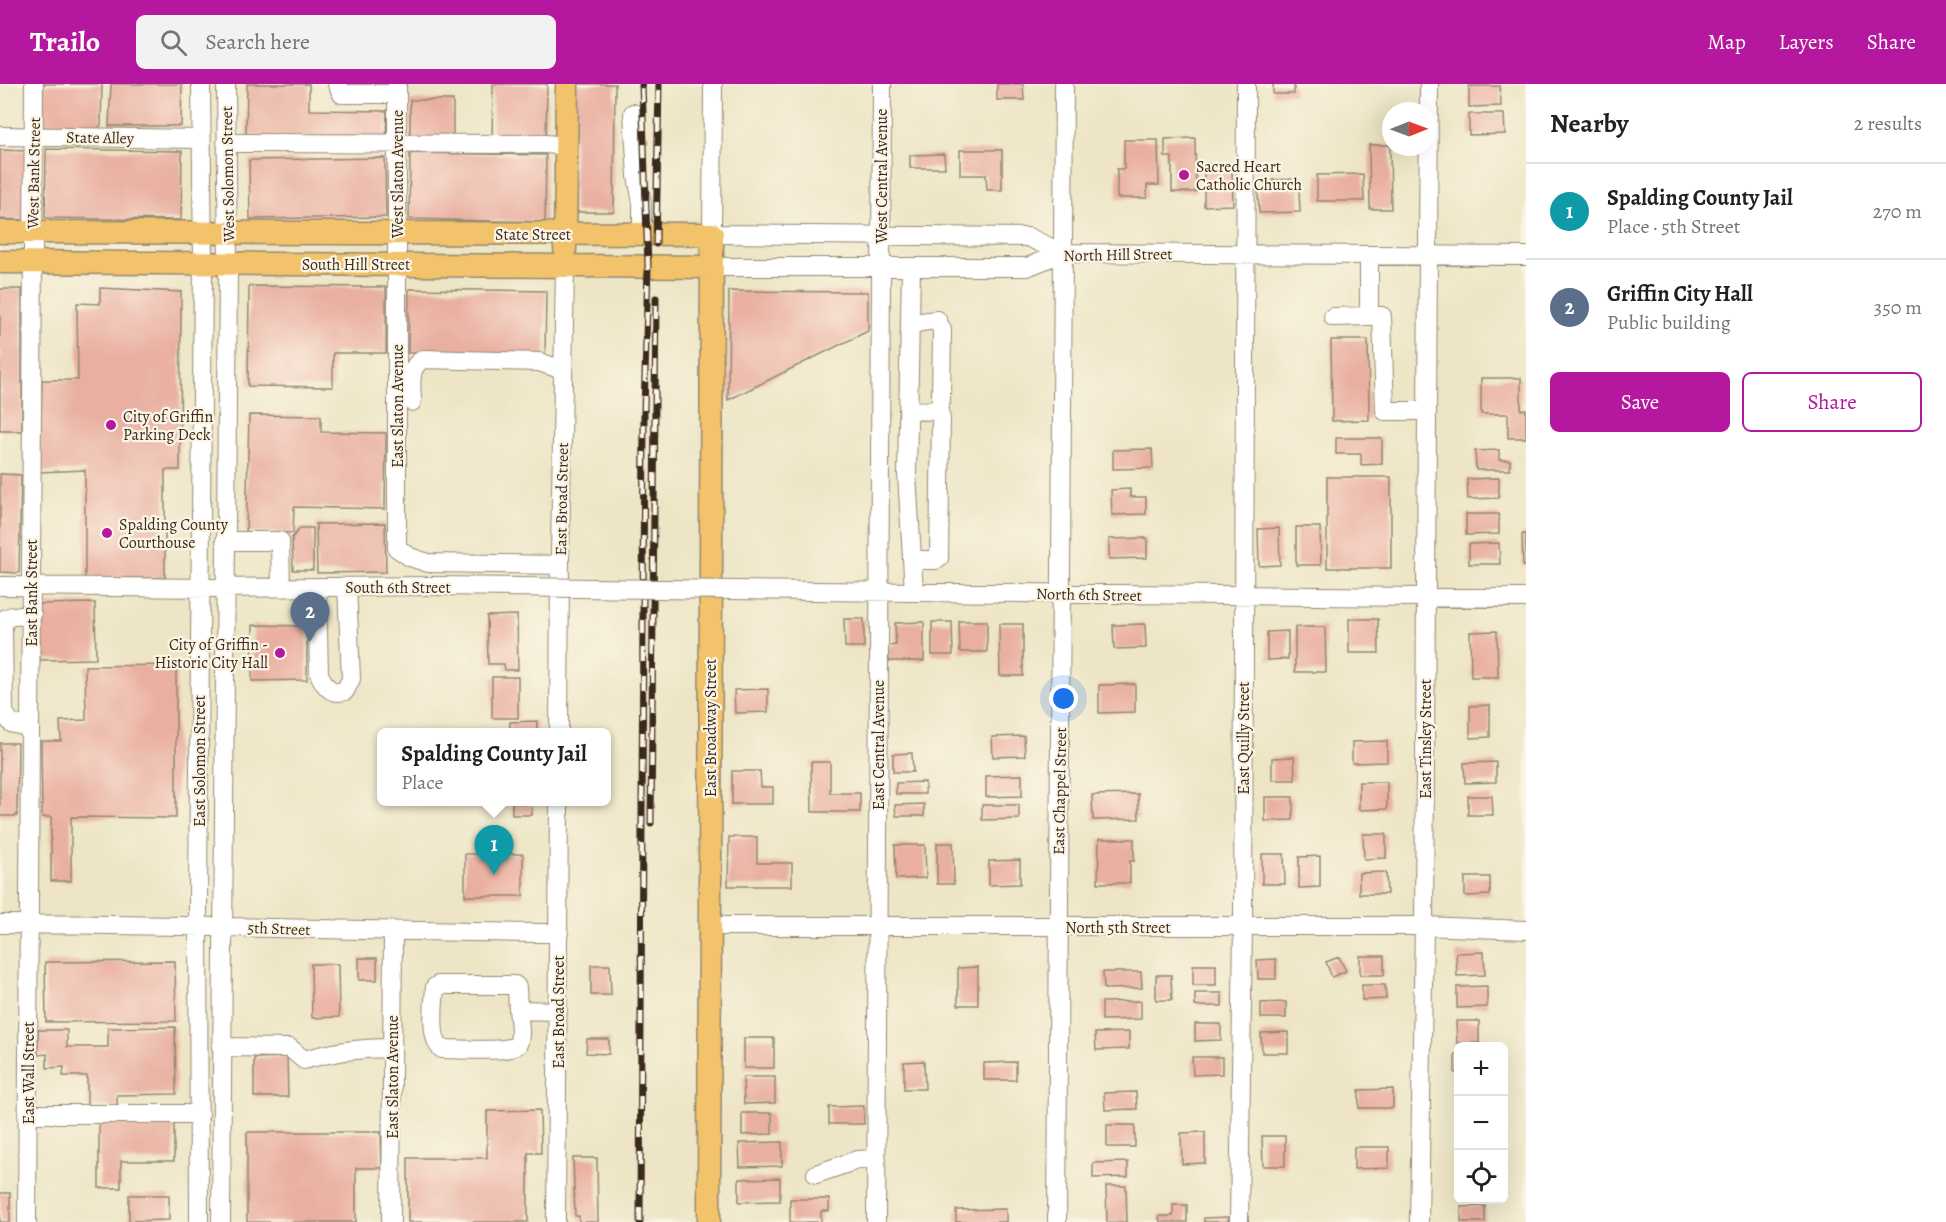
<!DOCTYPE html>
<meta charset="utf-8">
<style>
body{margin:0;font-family:Alegreya,serif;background:#f2f2f2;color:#202124}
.controls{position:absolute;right:18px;bottom:18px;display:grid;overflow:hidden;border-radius:9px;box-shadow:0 6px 24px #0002}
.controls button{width:54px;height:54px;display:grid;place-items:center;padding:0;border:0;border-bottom:2px solid #e0e0e0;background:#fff;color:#202124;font:30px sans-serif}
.compass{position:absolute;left:1382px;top:18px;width:54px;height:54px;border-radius:50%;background:#fff;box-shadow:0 6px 24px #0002;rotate:89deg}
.you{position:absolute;left:1064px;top:615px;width:21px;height:21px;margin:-15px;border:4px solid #fff;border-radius:50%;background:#1a73e8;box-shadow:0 0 0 9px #1a73e833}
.badge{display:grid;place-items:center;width:39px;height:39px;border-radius:50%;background:#b5179e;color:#fff;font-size:20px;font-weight:700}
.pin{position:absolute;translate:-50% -50px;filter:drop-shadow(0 2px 3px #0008)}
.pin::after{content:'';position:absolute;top:32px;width:21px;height:18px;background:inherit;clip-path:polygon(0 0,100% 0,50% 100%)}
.popup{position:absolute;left:377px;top:644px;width:234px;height:78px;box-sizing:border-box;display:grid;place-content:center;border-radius:9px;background:#fff;filter:drop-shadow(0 2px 4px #0005);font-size:20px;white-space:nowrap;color:#757577}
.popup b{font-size:22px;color:#202124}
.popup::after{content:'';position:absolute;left:50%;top:100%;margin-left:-12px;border:12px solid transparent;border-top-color:#fff}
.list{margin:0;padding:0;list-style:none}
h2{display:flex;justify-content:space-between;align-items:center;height:78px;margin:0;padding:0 24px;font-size:26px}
h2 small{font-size:20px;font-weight:400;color:#757577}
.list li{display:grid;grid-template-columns:39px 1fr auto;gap:18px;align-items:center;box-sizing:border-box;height:96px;padding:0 24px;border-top:2px solid #e0e0e0}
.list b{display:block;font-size:22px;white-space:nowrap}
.list p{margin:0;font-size:20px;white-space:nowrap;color:#757577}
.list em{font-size:20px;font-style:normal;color:#757577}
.actions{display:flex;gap:12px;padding:18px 24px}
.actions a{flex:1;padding:14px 0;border:2px solid #b5179e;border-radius:9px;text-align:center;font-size:21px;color:#b5179e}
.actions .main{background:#b5179e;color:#fff}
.icon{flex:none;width:33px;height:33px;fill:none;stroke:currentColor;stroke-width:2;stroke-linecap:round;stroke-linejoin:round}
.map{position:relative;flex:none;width:1526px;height:1138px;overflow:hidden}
header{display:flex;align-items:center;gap:36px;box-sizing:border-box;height:84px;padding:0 30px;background:#b5179e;color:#fff}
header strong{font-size:28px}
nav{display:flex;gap:33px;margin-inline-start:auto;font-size:21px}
.search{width:420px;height:54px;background:#f2f2f2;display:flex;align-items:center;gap:15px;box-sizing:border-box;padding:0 21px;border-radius:9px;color:#757577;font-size:22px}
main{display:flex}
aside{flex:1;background:#fff}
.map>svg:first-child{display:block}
.building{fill:#e9afa0}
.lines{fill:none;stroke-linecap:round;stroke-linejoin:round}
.minor-casing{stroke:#948872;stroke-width:20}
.major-casing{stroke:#948872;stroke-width:25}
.minor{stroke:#fff;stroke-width:18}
.major{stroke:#f2c36a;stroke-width:22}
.rail-casing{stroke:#3b2a1e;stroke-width:7}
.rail{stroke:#fcf5e5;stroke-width:4.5;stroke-dasharray:14;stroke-linecap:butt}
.minor-bridge-casing{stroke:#948872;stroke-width:20;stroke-linecap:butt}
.minor-bridge{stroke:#fff;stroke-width:18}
.poi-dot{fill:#b5179e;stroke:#fcf5e5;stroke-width:2}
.labels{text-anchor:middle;stroke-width:4.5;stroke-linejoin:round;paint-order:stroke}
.street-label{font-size:16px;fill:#3b2a1e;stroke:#fcf5e5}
.poi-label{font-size:16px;fill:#3b2a1e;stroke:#fcf5e5;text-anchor:start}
</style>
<header>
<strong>Trailo</strong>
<div class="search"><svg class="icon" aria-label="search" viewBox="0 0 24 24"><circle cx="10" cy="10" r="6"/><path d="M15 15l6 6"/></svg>Search here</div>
<nav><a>Map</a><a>Layers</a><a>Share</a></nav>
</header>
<main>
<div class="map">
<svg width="1526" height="1138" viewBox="0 0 1526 1138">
<rect width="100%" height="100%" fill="#fcf5e5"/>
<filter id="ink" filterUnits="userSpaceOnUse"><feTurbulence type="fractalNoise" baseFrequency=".0167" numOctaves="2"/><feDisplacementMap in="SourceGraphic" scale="12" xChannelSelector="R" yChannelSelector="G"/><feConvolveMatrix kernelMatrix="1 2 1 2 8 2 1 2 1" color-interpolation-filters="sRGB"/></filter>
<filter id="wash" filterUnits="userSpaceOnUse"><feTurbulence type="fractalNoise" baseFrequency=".008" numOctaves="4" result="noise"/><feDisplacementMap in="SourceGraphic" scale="24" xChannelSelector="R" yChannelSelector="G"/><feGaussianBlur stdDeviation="1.35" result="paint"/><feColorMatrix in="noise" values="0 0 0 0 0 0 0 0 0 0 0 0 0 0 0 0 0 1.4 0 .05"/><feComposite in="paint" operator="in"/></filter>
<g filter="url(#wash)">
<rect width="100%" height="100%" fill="#ede5c5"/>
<g id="blocks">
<path class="building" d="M 43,0 L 102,0 L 101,41 L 93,49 L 48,48 L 42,42 Z
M 111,0 L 182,0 L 181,42 L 109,42 Z
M 247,0 L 309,0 L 309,26 L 387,27 L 386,55 L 246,52 Z
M 493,0 L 547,0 L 546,56 L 492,56 Z
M 574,0 L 615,0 L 614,128 L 574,128 Z
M 997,0 L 1023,0 L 1024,16 L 997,16 Z
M 1273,0 L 1294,0 L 1294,10 L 1273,10 Z
M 1469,2 L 1500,2 L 1501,22 L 1469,23 Z
M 410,16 L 453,16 L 453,58 L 410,58 Z
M 1469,30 L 1504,30 L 1505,50 L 1469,51 Z
M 1195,54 L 1196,108 L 1172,108 L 1172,73 L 1165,73 L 1165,55 Z
M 1124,56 L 1158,56 L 1159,101 L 1147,101 L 1147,114 L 1117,114 L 1117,85 L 1124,85 Z
M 1369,61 L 1390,61 L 1391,125 L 1370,125 Z
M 46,65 L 182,67 L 181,136 L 45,134 Z
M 0,66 L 28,67 L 25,136 L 0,135 Z
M 960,66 L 1002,66 L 1002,106 L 987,106 L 986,91 L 960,91 Z
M 410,69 L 546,71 L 545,138 L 409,135 Z
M 944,70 L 945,84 L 910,84 L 910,71 Z
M 385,74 L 386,133 L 250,135 L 249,76 Z
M 1204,80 L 1232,80 L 1233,121 L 1204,122 Z
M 1363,90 L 1364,117 L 1317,117 L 1317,91 Z
M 1293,95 L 1293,106 L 1299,106 L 1300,128 L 1259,129 L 1258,106 L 1273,106 L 1273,96 Z
M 249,202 L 386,203 L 386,269 L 333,269 L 333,303 L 248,302 Z
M 100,204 L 181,208 L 180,386 L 165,386 L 165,494 L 85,494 L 85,386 L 40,388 L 42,296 L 78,296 L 77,219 L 100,220 Z
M 0,205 L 22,205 L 22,347 L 0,347 Z
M 409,205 L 546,207 L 545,272 L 408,269 Z
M 729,207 L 868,208 L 868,247 L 728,316 Z
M 1331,256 L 1368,256 L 1369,336 L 1332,337 Z
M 1481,294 L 1521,294 L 1521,326 L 1526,325 L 1526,354 L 1508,354 L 1508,330 L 1481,330 Z
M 249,331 L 321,332 L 321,348 L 386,349 L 385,425 L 294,423 L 293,449 L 246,448 Z
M 1336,354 L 1382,354 L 1382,380 L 1361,381 L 1361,370 L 1336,370 Z
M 1152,365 L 1153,384 L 1113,385 L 1113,366 Z
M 1499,366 L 1499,376 L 1510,376 L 1510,386 L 1476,386 L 1475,367 Z
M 0,390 L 21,391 L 19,489 L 0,488 Z
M 1327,393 L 1391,393 L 1391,484 L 1327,484 Z
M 1499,394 L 1499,414 L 1468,415 L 1467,395 Z
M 1130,405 L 1130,413 L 1146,413 L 1146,430 L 1112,431 L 1111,406 Z
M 1466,430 L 1499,430 L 1499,450 L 1466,451 Z
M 385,439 L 386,488 L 317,489 L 316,440 Z
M 1296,443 L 1320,443 L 1321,481 L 1296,481 Z
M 300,444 L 313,444 L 313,486 L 293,486 L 292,454 Z
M 1279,444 L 1280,481 L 1259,482 L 1258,445 Z
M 1522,450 L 1526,450 L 1526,482 L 1523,482 Z
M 1147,454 L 1147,474 L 1109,475 L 1109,455 Z
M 1499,459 L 1500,480 L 1469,480 L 1469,460 Z
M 95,519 L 96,575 L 40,576 L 39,520 Z
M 517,531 L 518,586 L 505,586 L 504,580 L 488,580 L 487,532 Z
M 844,535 L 864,535 L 864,563 L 845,563 Z
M 1349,535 L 1378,535 L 1379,569 L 1349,569 Z
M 959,537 L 987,537 L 987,568 L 960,568 Z
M 924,538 L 924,577 L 889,577 L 888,562 L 896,561 L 895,539 Z
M 932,538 L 952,538 L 953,571 L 932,571 Z
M 999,540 L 1023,540 L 1023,592 L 1000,592 Z
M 1145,540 L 1146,564 L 1114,565 L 1113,541 Z
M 253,541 L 307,542 L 307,596 L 252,597 Z
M 1295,543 L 1325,543 L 1326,588 L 1295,588 Z
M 1288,547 L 1288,575 L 1267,576 L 1267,548 Z
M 1497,547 L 1498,593 L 1471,593 L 1470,548 Z
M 176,581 L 176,734 L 71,733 L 71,797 L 51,797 L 51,733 L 42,733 L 41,657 L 61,657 L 60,637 L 86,636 L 85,582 Z
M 492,593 L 518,593 L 518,634 L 492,634 Z
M 1135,600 L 1135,628 L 1099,629 L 1099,601 Z
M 768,605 L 768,628 L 735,629 L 734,606 Z
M 1490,621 L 1490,653 L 1470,654 L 1470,622 Z
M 537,637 L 537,648 L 510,648 L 510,638 Z
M 1024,652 L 1025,672 L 993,673 L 992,653 Z
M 1387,657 L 1387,678 L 1352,679 L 1352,658 Z
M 0,659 L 18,659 L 17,732 L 0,732 Z
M 912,669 L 913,688 L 893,688 L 893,670 Z
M 1294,673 L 1295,696 L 1272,696 L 1272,674 Z
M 811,678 L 830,678 L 830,709 L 860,709 L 860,728 L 812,728 Z
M 1496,678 L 1496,698 L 1465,699 L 1464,679 Z
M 732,687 L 760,687 L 761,703 L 773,703 L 773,720 L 732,720 Z
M 1022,691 L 1022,712 L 986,713 L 986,692 Z
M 925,698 L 925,710 L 896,710 L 896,699 Z
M 1359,698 L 1387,698 L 1387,725 L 1359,726 Z
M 1138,710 L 1139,735 L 1093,736 L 1092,711 Z
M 1468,712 L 1492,712 L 1493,731 L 1468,731 Z
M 1265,713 L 1293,713 L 1293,736 L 1265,737 Z
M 512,718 L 532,718 L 532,731 L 512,731 Z
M 924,720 L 924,732 L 896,732 L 895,721 Z
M 982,721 L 1019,721 L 1019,735 L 982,736 Z
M 1363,750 L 1386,750 L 1386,774 L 1364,775 Z
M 729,753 L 757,753 L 757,779 L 792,779 L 792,802 L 728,802 Z
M 1099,755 L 1134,755 L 1134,777 L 1130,777 L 1130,799 L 1098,799 Z
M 937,759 L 953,759 L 954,800 L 937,800 Z
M 895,761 L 925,761 L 926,794 L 896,795 Z
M 465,770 L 523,770 L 523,812 L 465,812 Z
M 1262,770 L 1284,770 L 1285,800 L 1262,800 Z
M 1320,772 L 1320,803 L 1299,804 L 1299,773 Z
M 1020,776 L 1020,800 L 989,801 L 989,777 Z
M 1386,788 L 1387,810 L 1359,810 L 1359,789 Z
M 1465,793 L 1490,793 L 1490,811 L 1465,812 Z
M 1484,868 L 1485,891 L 1457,892 L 1456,869 Z
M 1360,872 L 1384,872 L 1384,891 L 1360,891 Z
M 1339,873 L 1346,887 L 1332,893 L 1326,878 Z
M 359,874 L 377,874 L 377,896 L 359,896 Z
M 1276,875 L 1276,895 L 1258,895 L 1257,876 Z
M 175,877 L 176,937 L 46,938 L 45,878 Z
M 311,880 L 338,880 L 339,933 L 312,934 Z
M 591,881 L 610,881 L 611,911 L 591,911 Z
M 1193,881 L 1216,881 L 1216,901 L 1193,901 Z
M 978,883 L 978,921 L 958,921 L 958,884 Z
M 1103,888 L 1141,888 L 1142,904 L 1104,905 Z
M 1156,891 L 1171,891 L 1172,916 L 1156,916 Z
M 1362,901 L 1385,901 L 1386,915 L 1362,916 Z
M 1487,902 L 1487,923 L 1457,924 L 1457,903 Z
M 1195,909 L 1222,909 L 1222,922 L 1195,922 Z
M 1141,917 L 1141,935 L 1102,936 L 1102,918 Z
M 1286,918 L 1286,934 L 1261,934 L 1261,919 Z
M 1456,937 L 1479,937 L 1479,959 L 1457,959 Z
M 1195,940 L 1221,940 L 1221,956 L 1195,957 Z
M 175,943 L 176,1010 L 117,1011 L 117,1023 L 87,1023 L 87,992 L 63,992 L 64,983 L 47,984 L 47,970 L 38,971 L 38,946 L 67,946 L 67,963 L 108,963 L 108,944 Z
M 1129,948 L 1129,965 L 1096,966 L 1095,949 Z
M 1288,948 L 1288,969 L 1262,969 L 1261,949 Z
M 744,954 L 774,954 L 774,984 L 744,984 Z
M 587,955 L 609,955 L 609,970 L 586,969 Z
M 1455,970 L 1458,970 L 1458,989 L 1455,989 Z
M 287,973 L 288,1013 L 254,1013 L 254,974 Z
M 1192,973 L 1222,973 L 1222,990 L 1193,991 Z
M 924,977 L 925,1005 L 904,1005 L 904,978 Z
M 1016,978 L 1016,996 L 984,996 L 984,979 Z
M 743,993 L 775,993 L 775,1019 L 744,1020 Z
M 1393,1005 L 1393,1024 L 1359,1024 L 1359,1006 Z
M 1136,1008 L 1137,1025 L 1105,1026 L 1104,1009 Z
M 864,1022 L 864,1040 L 829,1040 L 829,1023 Z
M 540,1026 L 541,1069 L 528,1069 L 528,1138 L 408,1138 L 408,1074 L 487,1074 L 487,1027 Z
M 742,1029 L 772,1029 L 772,1050 L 742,1051 Z
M 99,1035 L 174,1035 L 174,1077 L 121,1077 L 121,1104 L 99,1104 Z
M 1107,1041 L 1135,1041 L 1135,1063 L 1107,1063 Z
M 247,1048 L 381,1048 L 382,1084 L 356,1084 L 356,1138 L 247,1138 Z
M 1205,1048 L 1205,1079 L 1182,1080 L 1181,1049 Z
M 1262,1052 L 1285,1052 L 1285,1082 L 1263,1082 Z
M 782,1058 L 782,1082 L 740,1083 L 739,1059 Z
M 1354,1063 L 1389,1063 L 1389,1084 L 1354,1085 Z
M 573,1074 L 597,1074 L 598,1138 L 579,1138 L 579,1132 L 575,1132 Z
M 1128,1078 L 1128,1093 L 1093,1094 L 1093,1079 Z
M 780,1094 L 780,1117 L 739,1118 L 739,1095 Z
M 1106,1102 L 1126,1102 L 1127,1138 L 1107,1138 Z
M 0,1109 L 10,1109 L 10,1138 L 0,1138 Z
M 129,1111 L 169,1111 L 169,1136 L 129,1137 Z
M 790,1115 L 829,1115 L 829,1127 L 821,1127 L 821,1138 L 790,1138 Z
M 1173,1121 L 1187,1121 L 1187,1138 L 1160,1138 L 1159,1132 L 1173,1132 Z
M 1485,1122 L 1485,1138 L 1461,1138 L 1461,1123 Z
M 1006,1125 L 1006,1138 L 956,1138 L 956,1126 Z
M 1228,1133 L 1228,1138 L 1204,1138 L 1204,1134 Z"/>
</g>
</g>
<g filter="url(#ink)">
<use href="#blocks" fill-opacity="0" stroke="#948872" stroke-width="1.5"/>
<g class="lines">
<g class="minor-casing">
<path id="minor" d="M 337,0 L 342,10 L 397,10
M 397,0 L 397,464 L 410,473 L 428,479 L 560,481
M 713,0 L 712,150 L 1028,153 L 1062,169
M 633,29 L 637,92 L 642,119 L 642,151
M 0,52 L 201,55
M 226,59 L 546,60 L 567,62
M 1369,171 L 1369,232 L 1382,232 L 1385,327 L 1427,327
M 711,183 L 1027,183 L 1062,169 L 1526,172
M 911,184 L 907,390 L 914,508
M 1333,233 L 1369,232
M 412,318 C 412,302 407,282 424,275 L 539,278 L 563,286
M 908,326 L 937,327 L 941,316 L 942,246 L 937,236 L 921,238 L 910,241
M 225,457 L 280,457 L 281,504
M 913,476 L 937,476 L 939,474 L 941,335 L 938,323
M 0,502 L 216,504 L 435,502
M 317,504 L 319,589 C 324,602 331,611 345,607 L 351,595 L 347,503
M 812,507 L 1526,514
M 30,644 L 11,639 L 4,628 L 3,540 L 6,534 L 13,532 L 32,531
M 559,648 L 560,471 L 565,182
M 0,840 C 186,840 372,848 559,849
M 709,842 L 1424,842 L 1526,846
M 518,926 C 519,935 522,952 518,960 C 514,969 454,965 442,965 C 429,956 434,918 435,903 L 438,901 L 515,901 L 517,903 L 518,926 L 558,927
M 221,963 L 290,964 L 304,976 C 334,967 361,964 392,964
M 27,1030 L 200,1030
M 816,1090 L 857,1076 L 877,1075
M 27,1138 L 34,0
M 199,1138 L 198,813 L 203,180 L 201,0
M 221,1138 L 228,180 L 226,0
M 391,1138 L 393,848
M 556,1138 L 559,718
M 876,1138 L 882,0
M 1057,1138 L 1064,0
M 1239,1138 L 1243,842 L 1246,0
M 1419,1138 L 1424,842 L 1429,0"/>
</g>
<g class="major-casing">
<path id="major" d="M 0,148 L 712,150 L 709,1138
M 565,165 L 567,0
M 0,178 L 711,183"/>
</g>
<use href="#minor" class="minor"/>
<use href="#major" class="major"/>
<g class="rail-casing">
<path id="rail" d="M 656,160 L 659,0
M 651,739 L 656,214
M 640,1138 L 644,328 L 648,183 L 642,0"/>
</g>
<use href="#rail" class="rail"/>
<g class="minor-bridge-casing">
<path id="minor-bridge" d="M 435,502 L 812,507"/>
</g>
<use href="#minor-bridge" class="minor-bridge"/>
</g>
</g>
<g class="poi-dot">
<circle cx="1184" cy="91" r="6"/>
<circle cx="111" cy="341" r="6"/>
<circle cx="107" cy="449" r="6"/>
<circle cx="280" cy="569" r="6"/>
</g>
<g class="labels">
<g class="street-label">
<text transform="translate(100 53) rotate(1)" y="6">State Alley</text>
<text transform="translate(33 89) rotate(-89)" y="6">West Bank Street</text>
<text transform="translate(227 90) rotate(-91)" y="6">West Solomon Street</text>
<text transform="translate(397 90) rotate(-90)" y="6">West Slaton Avenue</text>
<text transform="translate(881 92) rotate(-90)" y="6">West Central Avenue</text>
<text x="533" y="156">State Street</text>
<text transform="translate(1118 170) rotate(-1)" y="6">North Hill Street</text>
<text x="356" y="186">South Hill Street</text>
<text transform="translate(397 322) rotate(-90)" y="6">East Slaton Avenue</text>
<text transform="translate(561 415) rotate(-89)" y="6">East Broad Street</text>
<text x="398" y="509">South 6th Street</text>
<text transform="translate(31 509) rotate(-90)" y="6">East Bank Street</text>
<text transform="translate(1089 510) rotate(1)" y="6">North 6th Street</text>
<text transform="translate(710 644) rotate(-90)" y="6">East Broadway Street</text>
<text transform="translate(1243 654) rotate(-90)" y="6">East Quilly Street</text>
<text transform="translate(1425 655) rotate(-90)" y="6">East Tinsley Street</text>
<text transform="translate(878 661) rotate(-90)" y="6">East Central Avenue</text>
<text transform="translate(199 677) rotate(-90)" y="6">East Solomon Street</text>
<text transform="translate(1059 707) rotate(-89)" y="6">East Chappel Street</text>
<text x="1118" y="849">North 5th Street</text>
<text transform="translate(279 844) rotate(2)" y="6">5th Street</text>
<text transform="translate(558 928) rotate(-90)" y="6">East Broad Street</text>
<text transform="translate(28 989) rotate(-90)" y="6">East Wall Street</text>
<text transform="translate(392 993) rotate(-90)" y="6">East Slaton Avenue</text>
</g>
<g class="poi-label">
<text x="1196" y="88">Sacred Heart<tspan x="1196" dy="18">Catholic Church</tspan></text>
<text x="123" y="338">City of Griffin<tspan x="123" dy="18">Parking Deck</tspan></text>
<text x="119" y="446">Spalding County<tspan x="119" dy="18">Courthouse</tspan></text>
<text x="268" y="566" text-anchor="end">City of Griffin -<tspan x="268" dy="18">Historic City Hall</tspan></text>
</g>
</g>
</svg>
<div class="controls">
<button>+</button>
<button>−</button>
<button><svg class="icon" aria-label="locate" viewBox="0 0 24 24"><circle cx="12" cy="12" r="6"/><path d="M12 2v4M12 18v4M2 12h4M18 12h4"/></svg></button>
</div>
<svg class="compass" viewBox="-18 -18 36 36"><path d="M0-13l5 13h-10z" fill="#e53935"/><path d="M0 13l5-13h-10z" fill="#757577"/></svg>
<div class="you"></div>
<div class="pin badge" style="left:494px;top:791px;background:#0f9aa8">1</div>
<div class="popup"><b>Spalding County Jail</b>Place</div>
<div class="pin badge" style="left:310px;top:558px;background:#5c6f8a">2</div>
</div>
<aside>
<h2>Nearby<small>2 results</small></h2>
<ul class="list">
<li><span class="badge" style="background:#0f9aa8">1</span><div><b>Spalding County Jail</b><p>Place · 5th Street</p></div><em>270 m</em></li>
<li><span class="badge" style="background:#5c6f8a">2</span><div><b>Griffin City Hall</b><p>Public building</p></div><em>350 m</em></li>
</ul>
<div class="actions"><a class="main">Save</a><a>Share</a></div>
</aside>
</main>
